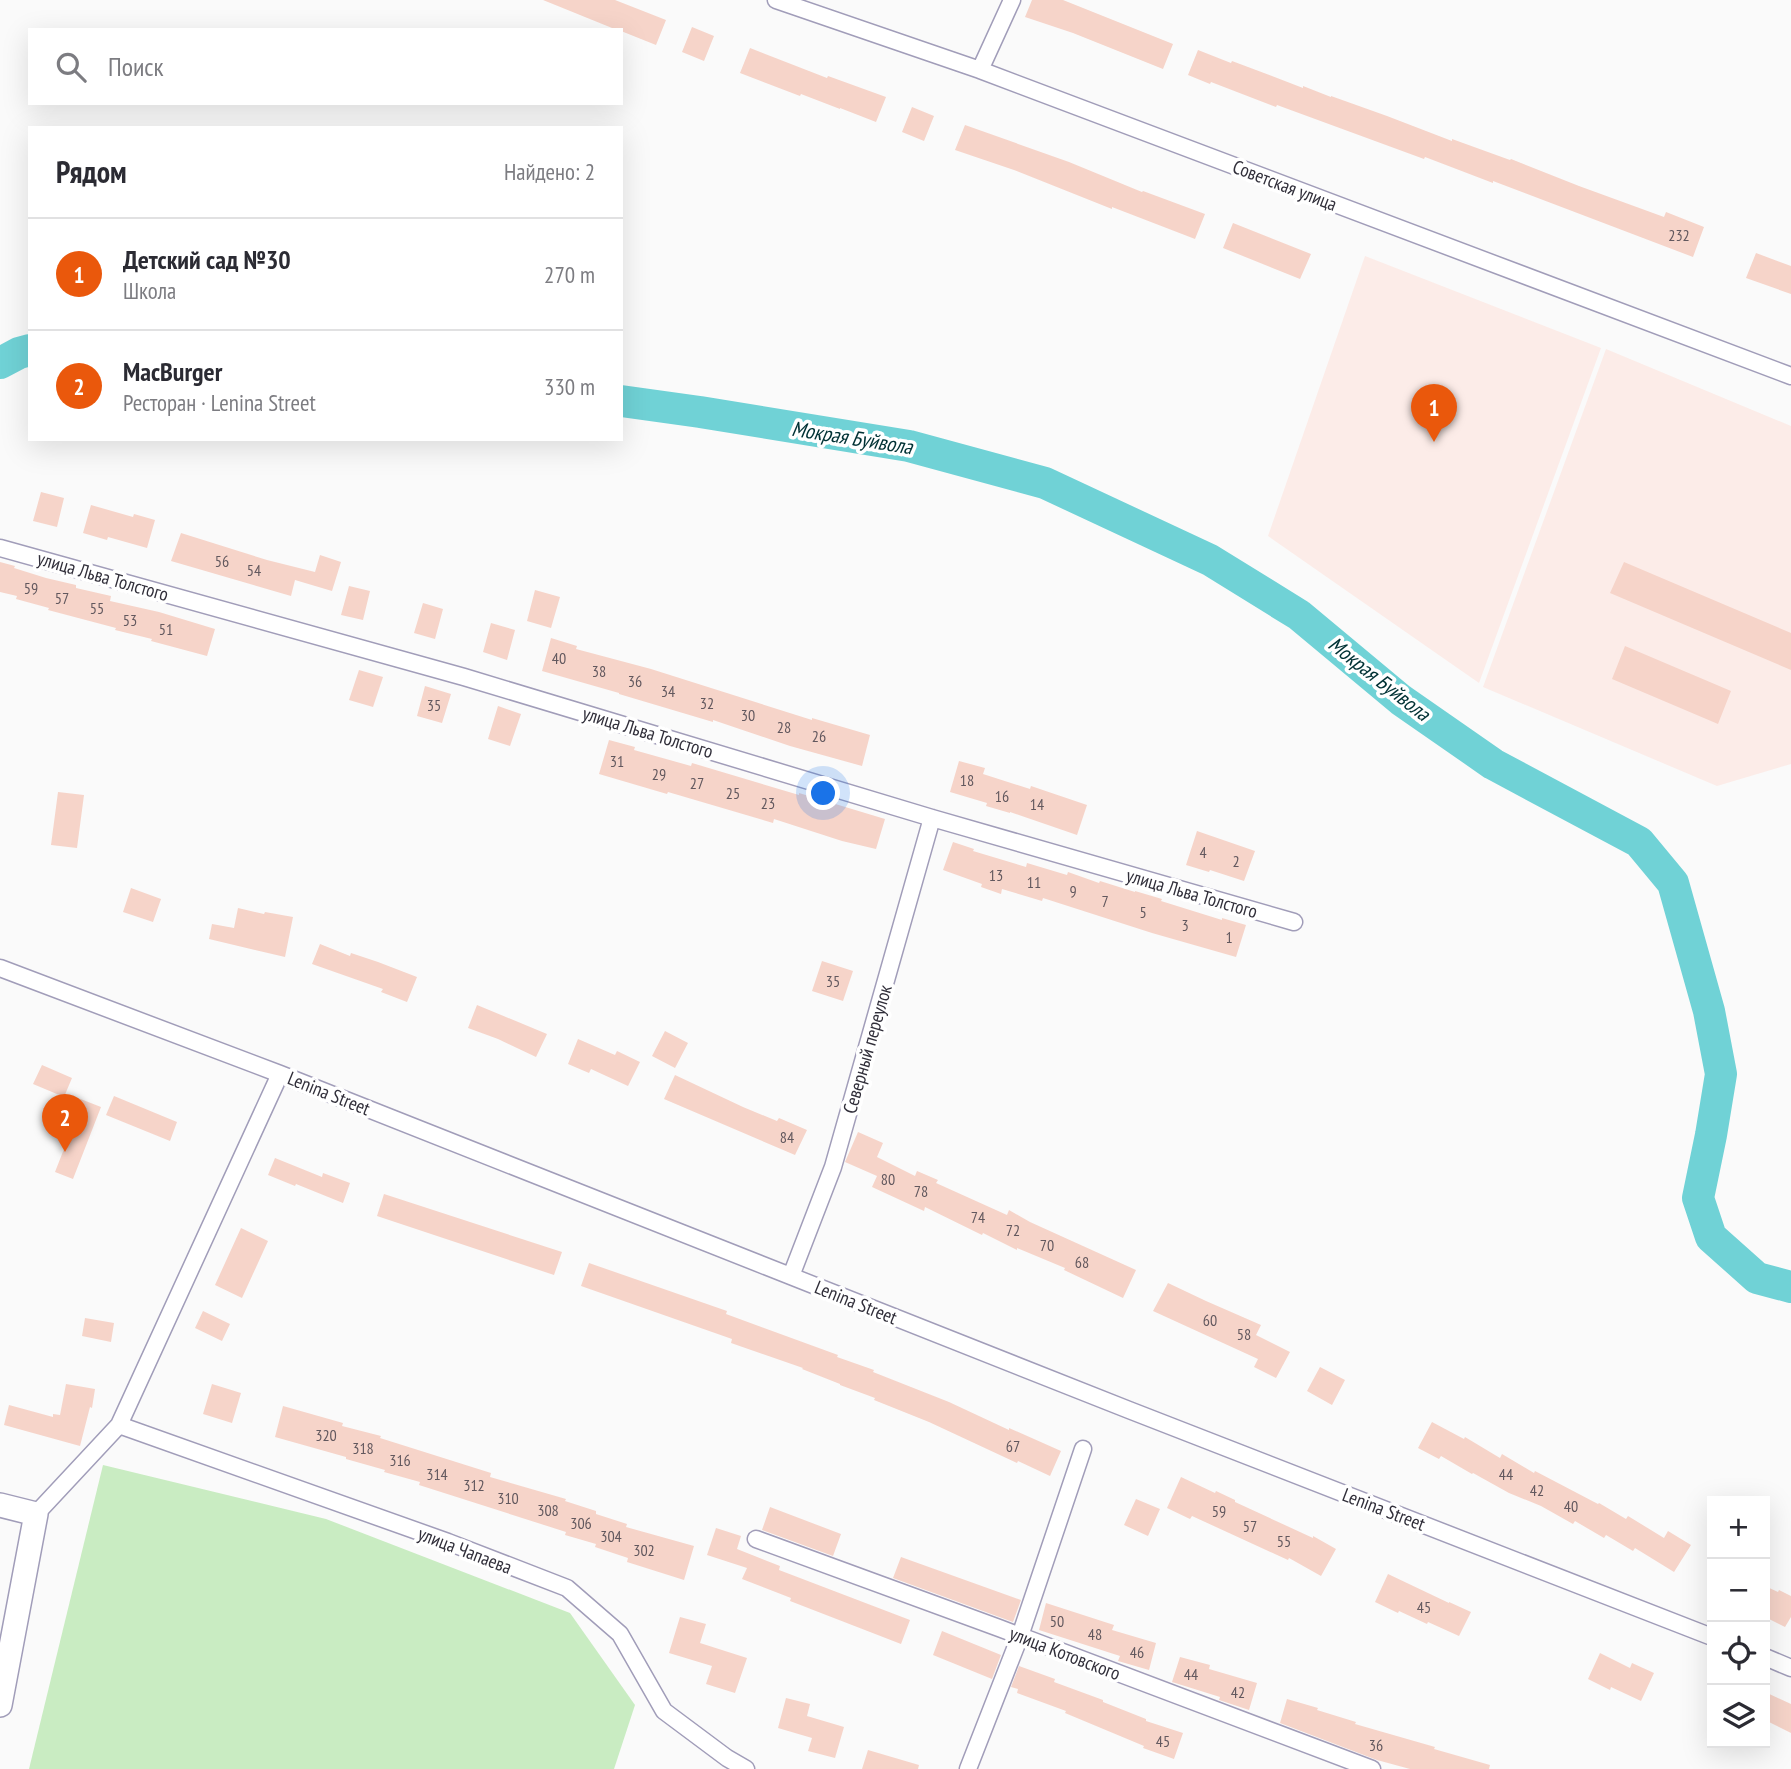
<!DOCTYPE html>
<html lang="ru">
<meta charset="utf-8">
<style>
body{margin:0;font-family:"PT Sans Narrow",sans-serif;background:#f2f2f3;color:#2b2b33}
.controls{position:absolute;right:21px;bottom:21px;display:grid;overflow:hidden;border-radius:0px;box-shadow:0 7px 28px #0002}
.controls button{width:63px;height:63px;display:grid;place-items:center;padding:0;border:0;border-bottom:2px solid #e1e1e2;background:#fff;color:#2b2b33;font:35px sans-serif}
.you{position:absolute;left:824px;top:794px;width:24px;height:24px;margin:-18px;border:5px solid #fff;border-radius:50%;background:#1a73e8;box-shadow:0 0 0 10px #1a73e833}
.badge{display:grid;place-items:center;width:46px;height:46px;border-radius:50%;background:#ea580c;color:#fff;font-size:23px;font-weight:700}
.pin{position:absolute;translate:-50% -58px;filter:drop-shadow(0 2px 4px #0008)}
.pin::after{content:'';position:absolute;top:37px;width:24px;height:21px;background:inherit;clip-path:polygon(0 0,100% 0,50% 100%)}
.list{margin:0;padding:0;list-style:none}
h2{display:flex;justify-content:space-between;align-items:center;height:91px;margin:0;padding:0 28px;font-size:30px}
h2 small{font-size:23px;font-weight:400;color:#7c7c81}
.list li{display:grid;grid-template-columns:46px 1fr auto;gap:21px;align-items:center;box-sizing:border-box;height:112px;padding:0 28px;border-top:2px solid #e1e1e2}
.list b{display:block;font-size:26px;white-space:nowrap}
.list p{margin:0;font-size:23px;white-space:nowrap;color:#7c7c81}
.list em{font-size:23px;font-style:normal;color:#7c7c81}
.icon{flex:none;width:38px;height:38px;fill:none;stroke:currentColor;stroke-width:2;stroke-linecap:round;stroke-linejoin:round}
.map{position:relative;flex:none;width:1791px;height:1769px;overflow:hidden}
.search{position:absolute;background:#fff;box-shadow:0 7px 28px #0002;left:28px;top:28px;width:595px;height:77px;display:flex;align-items:center;gap:18px;box-sizing:border-box;padding:0 24px;border-radius:0px;color:#7c7c81;font-size:26px}
.panel{position:absolute;background:#fff;box-shadow:0 7px 28px #0002;left:28px;top:126px;width:595px;height:315px;border-radius:0px}
.map>svg:first-child{display:block}
.education{fill:#fcece8}
.green{fill:#c9ecc2}
.lines{fill:none;stroke-linecap:round;stroke-linejoin:round}
.river{stroke:#70d2d6;stroke-width:32}
.building{fill:#f6d4c9}
.minor-casing{stroke:#a19db9;stroke-width:19}
.secondary-casing{stroke:#a19db9;stroke-width:26}
.minor{stroke:#fff;stroke-width:16}
.secondary{stroke:#fff;stroke-width:23}
.labels{text-anchor:middle;stroke-width:7;stroke-linejoin:round;paint-order:stroke}
.number-label{font-size:16px;fill:#62585e}
.street-label{font-size:19px;fill:#312f3a;stroke:#fff}
.water-label{font-size:21px;font-style:italic;fill:#003134;stroke:#fff}
</style>
<div class="map">
<svg width="1791" height="1769" viewBox="0 0 1791 1769">
<rect width="100%" height="100%" fill="#fafafa"/>
<path class="education" d="M 1365,256 L 1601,348 L 1479,683 L 1268,536 Z
M 1606,349 L 1791,426 L 1791,764 L 1717,786 L 1483,687 Z"/>
<path class="green" d="M 103,1465 L 326,1519 L 570,1613 L 635,1705 L 614,1769 L 29,1769 Z"/>
<g class="lines">
<path class="river" d="M 0,363 L 19,353 L 30,350
M 621,401 L 700,412 L 909,446 L 1045,483 L 1210,560 L 1299,615 L 1401,700 L 1493,764 L 1639,842 L 1673,883 L 1709,1011 L 1721,1074 L 1711,1135 L 1698,1198 L 1711,1237 L 1757,1278 L 1791,1287"/>
</g>
<path class="building" d="M 543,0 L 615,0 L 666,20 L 656,45 L 621,31 L 621,30 L 617,30 Z
M 1032,0 L 1063,0 L 1173,44 L 1163,69 L 1073,33 L 1025,17 Z
M 692,27 L 714,36 L 704,61 L 682,52 Z
M 750,48 L 827,78 L 828,76 L 886,97 L 876,122 L 840,108 L 840,109 L 801,94 L 800,96 L 740,73 Z
M 1198,50 L 1231,63 L 1232,61 L 1264,73 L 1303,88 L 1303,86 L 1331,97 L 1331,96 L 1387,116 L 1452,141 L 1452,139 L 1510,160 L 1511,159 L 1579,186 L 1664,217 L 1666,212 L 1704,227 L 1693,257 L 1493,181 L 1493,183 L 1425,157 L 1424,159 L 1277,105 L 1276,107 L 1211,82 L 1210,84 L 1188,75 Z
M 912,107 L 934,116 L 924,141 L 902,132 Z
M 965,125 L 1069,162 L 1142,192 L 1143,191 L 1205,214 L 1195,239 L 1112,207 L 1112,209 L 1014,170 L 955,150 Z
M 1233,223 L 1311,254 L 1300,279 L 1223,248 Z
M 1756,253 L 1791,266 L 1791,294 L 1746,278 Z
M 41,492 L 64,498 L 57,527 L 33,521 Z
M 91,505 L 133,517 L 134,514 L 155,520 L 147,548 L 108,537 L 107,540 L 83,533 Z
M 181,533 L 267,560 L 315,572 L 320,555 L 341,562 L 332,591 L 295,580 L 291,596 L 171,561 Z
M 0,562 L 15,566 L 14,568 L 46,578 L 76,585 L 76,588 L 111,596 L 110,601 L 159,612 L 215,629 L 207,656 L 151,641 L 152,639 L 115,630 L 116,628 L 48,610 L 49,608 L 16,599 L 17,596 L 0,592 Z
M 1624,562 L 1791,633 L 1791,670 L 1610,593 Z
M 349,586 L 370,591 L 363,620 L 341,615 Z
M 535,590 L 560,597 L 551,628 L 527,621 Z
M 423,603 L 443,609 L 435,639 L 414,633 Z
M 491,623 L 515,630 L 507,660 L 483,652 Z
M 551,638 L 577,646 L 576,649 L 651,669 L 812,720 L 812,718 L 870,735 L 862,766 L 790,746 L 713,720 L 713,722 L 619,694 L 619,693 L 542,671 Z
M 1625,646 L 1731,691 L 1718,724 L 1612,679 Z
M 359,670 L 383,677 L 373,707 L 349,700 Z
M 425,686 L 451,694 L 442,723 L 417,716 Z
M 498,706 L 521,714 L 510,746 L 488,739 Z
M 609,740 L 635,747 L 634,750 L 691,766 L 692,763 L 799,795 L 799,793 L 885,819 L 876,849 L 842,841 L 774,819 L 773,823 L 668,792 L 667,794 L 599,774 Z
M 959,761 L 985,768 L 983,774 L 1030,789 L 1031,786 L 1087,805 L 1077,835 L 1010,812 L 1010,813 L 986,806 L 987,803 L 950,792 Z
M 58,792 L 84,795 L 77,848 L 51,845 Z
M 1197,831 L 1255,851 L 1244,881 L 1210,870 L 1209,872 L 1186,865 Z
M 953,842 L 974,849 L 973,851 L 1026,867 L 1027,863 L 1067,875 L 1068,872 L 1099,883 L 1100,881 L 1135,892 L 1135,891 L 1162,899 L 1161,901 L 1222,920 L 1222,918 L 1246,925 L 1236,957 L 1152,933 L 1043,898 L 1042,901 L 1002,889 L 1001,894 L 981,887 L 982,884 L 943,870 Z
M 131,888 L 161,899 L 153,922 L 123,912 Z
M 238,908 L 264,914 L 265,912 L 293,917 L 285,957 L 209,939 L 212,924 L 234,928 Z
M 320,944 L 350,956 L 351,953 L 378,962 L 417,977 L 407,1002 L 381,992 L 383,989 L 312,964 Z
M 822,961 L 853,971 L 843,1001 L 812,991 Z
M 477,1005 L 547,1034 L 536,1057 L 498,1039 L 468,1028 Z
M 665,1031 L 688,1043 L 675,1068 L 652,1056 Z
M 578,1039 L 615,1055 L 617,1051 L 640,1062 L 628,1086 L 591,1069 L 589,1073 L 568,1064 Z
M 42,1065 L 72,1078 L 64,1097 L 33,1084 Z
M 675,1075 L 743,1107 L 777,1121 L 779,1118 L 807,1130 L 795,1155 L 664,1099 Z
M 114,1096 L 177,1122 L 170,1141 L 106,1115 Z
M 78,1098 L 101,1107 L 73,1179 L 55,1172 L 71,1131 L 71,1121 Z
M 858,1132 L 883,1143 L 877,1157 L 915,1176 L 917,1171 L 938,1180 L 936,1183 L 1007,1215 L 1009,1210 L 1030,1222 L 1136,1270 L 1123,1298 L 1064,1270 L 1065,1268 L 1017,1248 L 1017,1250 L 983,1233 L 982,1235 L 925,1207 L 924,1211 L 872,1187 L 877,1176 L 845,1162 Z
M 275,1158 L 322,1177 L 323,1173 L 350,1183 L 343,1203 L 296,1184 L 295,1186 L 268,1175 Z
M 384,1194 L 562,1252 L 554,1275 L 377,1216 Z
M 241,1228 L 268,1241 L 242,1298 L 215,1285 Z
M 589,1263 L 727,1311 L 726,1314 L 838,1355 L 837,1357 L 874,1370 L 873,1372 L 949,1402 L 1009,1430 L 1009,1428 L 1061,1451 L 1050,1476 L 1018,1461 L 1017,1463 L 929,1422 L 874,1400 L 875,1398 L 840,1385 L 840,1384 L 802,1369 L 803,1368 L 731,1343 L 732,1339 L 581,1286 Z
M 1168,1283 L 1206,1301 L 1261,1325 L 1256,1335 L 1290,1352 L 1276,1378 L 1254,1367 L 1258,1359 L 1153,1311 Z
M 203,1311 L 230,1324 L 222,1341 L 195,1328 Z
M 85,1318 L 114,1323 L 111,1342 L 82,1336 Z
M 1320,1367 L 1345,1380 L 1332,1405 L 1307,1391 Z
M 66,1384 L 95,1389 L 92,1408 L 90,1407 L 80,1446 L 4,1425 L 9,1405 L 53,1417 L 53,1414 L 60,1415 Z
M 212,1384 L 241,1393 L 232,1423 L 203,1414 Z
M 283,1406 L 343,1423 L 342,1426 L 381,1436 L 380,1438 L 491,1473 L 490,1477 L 566,1499 L 565,1501 L 596,1511 L 596,1514 L 627,1524 L 626,1527 L 694,1546 L 684,1580 L 627,1562 L 628,1558 L 595,1547 L 596,1544 L 565,1535 L 566,1532 L 419,1485 L 420,1482 L 384,1472 L 385,1470 L 346,1459 L 346,1457 L 275,1437 Z
M 1432,1422 L 1464,1439 L 1465,1437 L 1500,1458 L 1502,1454 L 1534,1473 L 1535,1471 L 1598,1504 L 1599,1503 L 1626,1519 L 1628,1516 L 1664,1538 L 1668,1531 L 1691,1545 L 1674,1572 L 1635,1548 L 1633,1551 L 1606,1535 L 1604,1538 L 1575,1521 L 1573,1524 L 1541,1506 L 1509,1493 L 1473,1473 L 1472,1474 L 1441,1456 L 1439,1459 L 1418,1448 Z
M 1181,1477 L 1215,1493 L 1216,1491 L 1235,1500 L 1235,1502 L 1313,1538 L 1313,1536 L 1336,1549 L 1321,1576 L 1289,1558 L 1288,1560 L 1192,1516 L 1190,1519 L 1167,1508 Z
M 1136,1499 L 1160,1509 L 1148,1536 L 1124,1525 Z
M 770,1507 L 841,1534 L 833,1556 L 762,1530 Z
M 716,1528 L 741,1536 L 737,1549 L 780,1566 L 779,1570 L 910,1620 L 901,1644 L 790,1601 L 791,1598 L 742,1579 L 747,1568 L 707,1555 Z
M 901,1557 L 1021,1600 L 1013,1622 L 893,1578 Z
M 1388,1574 L 1449,1603 L 1449,1602 L 1471,1612 L 1459,1636 L 1428,1622 L 1427,1624 L 1399,1611 L 1398,1613 L 1375,1602 Z
M 1765,1586 L 1778,1592 L 1779,1590 L 1791,1596 L 1791,1617 L 1785,1627 L 1765,1617 Z
M 1046,1603 L 1114,1625 L 1112,1630 L 1156,1643 L 1149,1670 L 1118,1661 L 1120,1656 L 1039,1630 Z
M 680,1617 L 706,1624 L 700,1643 L 747,1658 L 735,1693 L 706,1684 L 712,1666 L 669,1653 Z
M 942,1631 L 1001,1655 L 992,1679 L 933,1655 Z
M 1600,1653 L 1630,1668 L 1632,1663 L 1654,1673 L 1641,1701 L 1611,1687 L 1610,1690 L 1588,1679 Z
M 1180,1657 L 1210,1665 L 1209,1669 L 1257,1683 L 1249,1710 L 1219,1700 L 1220,1697 L 1172,1682 Z
M 1019,1666 L 1055,1679 L 1054,1682 L 1103,1700 L 1103,1702 L 1146,1719 L 1146,1721 L 1183,1733 L 1174,1759 L 1143,1748 L 1144,1746 L 1065,1713 L 1066,1711 L 1017,1693 L 1018,1689 L 1011,1687 Z
M 1765,1692 L 1791,1704 L 1791,1733 L 1765,1720 Z
M 786,1698 L 810,1704 L 807,1716 L 844,1727 L 835,1758 L 808,1751 L 812,1738 L 778,1728 Z
M 1287,1699 L 1318,1708 L 1317,1710 L 1356,1722 L 1355,1724 L 1435,1747 L 1434,1749 L 1490,1765 L 1489,1769 L 1410,1769 L 1377,1760 L 1280,1723 Z
M 868,1750 L 919,1765 L 918,1769 L 862,1769 Z"/>
<g class="lines">
<g class="minor-casing">
<path id="minor" d="M 776,0 L 980,70 L 1791,376
M 980,70 L 1012,0
M 0,548 L 464,677 L 932,818 L 1294,922
M 0,968 L 280,1074 L 1129,1410 L 1712,1637
M 791,1276 L 833,1167 L 932,818
M 119,1425 L 448,1542 L 567,1588 L 620,1634 L 664,1711 L 727,1758 L 746,1769
M 36,1514 L 119,1425 L 280,1074
M 756,1539 L 999,1628 L 1372,1769
M 1765,1657 L 1791,1668
M 968,1769 L 1020,1636 L 1083,1449"/>
</g>
<g class="secondary-casing">
<path id="secondary" d="M 0,1505 L 36,1514 L 0,1705"/>
</g>
<use href="#minor" class="minor"/>
<use href="#secondary" class="secondary"/>
</g>
<g class="labels">
<g class="number-label">
<text x="1679" y="241">232</text>
<text x="222" y="567">56</text>
<text x="254" y="576">54</text>
<text x="31" y="594">59</text>
<text x="62" y="604">57</text>
<text x="97" y="614">55</text>
<text x="130" y="626">53</text>
<text x="166" y="635">51</text>
<text x="559" y="664">40</text>
<text x="599" y="677">38</text>
<text x="635" y="687">36</text>
<text x="668" y="697">34</text>
<text x="707" y="709">32</text>
<text x="434" y="711">35</text>
<text x="748" y="721">30</text>
<text x="784" y="733">28</text>
<text x="819" y="742">26</text>
<text x="617" y="767">31</text>
<text x="659" y="780">29</text>
<text x="967" y="786">18</text>
<text x="697" y="789">27</text>
<text x="733" y="799">25</text>
<text x="1002" y="802">16</text>
<text x="768" y="809">23</text>
<text x="1037" y="810">14</text>
<text x="1203" y="858">4</text>
<text x="1236" y="867">2</text>
<text x="996" y="881">13</text>
<text x="1034" y="888">11</text>
<text x="1073" y="897">9</text>
<text x="1105" y="907">7</text>
<text x="1143" y="918">5</text>
<text x="1185" y="931">3</text>
<text x="1229" y="943">1</text>
<text x="833" y="987">35</text>
<text x="787" y="1143">84</text>
<text x="888" y="1185">80</text>
<text x="921" y="1197">78</text>
<text x="978" y="1223">74</text>
<text x="1013" y="1236">72</text>
<text x="1047" y="1251">70</text>
<text x="1082" y="1268">68</text>
<text x="1210" y="1326">60</text>
<text x="1244" y="1340">58</text>
<text x="326" y="1441">320</text>
<text x="1013" y="1452">67</text>
<text x="363" y="1454">318</text>
<text x="400" y="1466">316</text>
<text x="437" y="1480">314</text>
<text x="1506" y="1480">44</text>
<text x="474" y="1491">312</text>
<text x="1537" y="1496">42</text>
<text x="508" y="1504">310</text>
<text x="1571" y="1512">40</text>
<text x="548" y="1516">308</text>
<text x="1219" y="1517">59</text>
<text x="581" y="1529">306</text>
<text x="1250" y="1532">57</text>
<text x="611" y="1542">304</text>
<text x="1284" y="1547">55</text>
<text x="644" y="1556">302</text>
<text x="1424" y="1613">45</text>
<text x="1057" y="1627">50</text>
<text x="1095" y="1640">48</text>
<text x="1137" y="1658">46</text>
<text x="1191" y="1680">44</text>
<text x="1238" y="1698">42</text>
<text x="1163" y="1747">45</text>
<text x="1376" y="1751">36</text>
</g>
<g class="street-label">
<text transform="translate(1285 185) rotate(21)" y="7">Советская улица</text>
<text transform="translate(103 576) rotate(16)" y="7">улица Льва Толстого</text>
<text transform="translate(648 732) rotate(17)" y="7">улица Льва Толстого</text>
<text transform="translate(1192 893) rotate(16)" y="7">улица Льва Толстого</text>
<text transform="translate(867 1049) rotate(-74)" y="7">Северный переулок</text>
<text transform="translate(329 1093) rotate(22)" y="7">Lenina Street</text>
<text transform="translate(856 1302) rotate(22)" y="7">Lenina Street</text>
<text transform="translate(1384 1509) rotate(21)" y="7">Lenina Street</text>
<text transform="translate(465 1550) rotate(21)" y="7">улица Чапаева</text>
<text transform="translate(1065 1653) rotate(21)" y="7">улица Котовского</text>
</g>
<g class="water-label">
<text transform="translate(852 438) rotate(9)" y="7">Мокрая Буйвола</text>
<text transform="translate(1379 679) rotate(38)" y="7">Мокрая Буйвола</text>
</g>
</g>
</svg>
<div class="controls">
<button>+</button>
<button>−</button>
<button><svg class="icon" aria-label="locate" viewBox="0 0 24 24"><circle cx="12" cy="12" r="6"/><path d="M12 2v4M12 18v4M2 12h4M18 12h4"/></svg></button>
<button><svg class="icon" aria-label="layers" viewBox="0 0 24 24"><path d="M12 4l9 5-9 5-9-5zM3 14l9 5 9-5"/></svg></button>
</div>
<div class="you"></div>
<div class="pin badge" style="left:1434px;top:442px">1</div>
<div class="pin badge" style="left:65px;top:1152px">2</div>
<div class="search"><svg class="icon" aria-label="search" viewBox="0 0 24 24"><circle cx="10" cy="10" r="6"/><path d="M15 15l6 6"/></svg>Поиск</div>
<section class="panel">
<h2>Рядом<small>Найдено: 2</small></h2>
<ul class="list">
<li><span class="badge">1</span><div><b>Детский сад №30</b><p>Школа</p></div><em>270 m</em></li>
<li><span class="badge">2</span><div><b>MacBurger</b><p>Ресторан · Lenina Street</p></div><em>330 m</em></li>
</ul>
</section>
</div>
